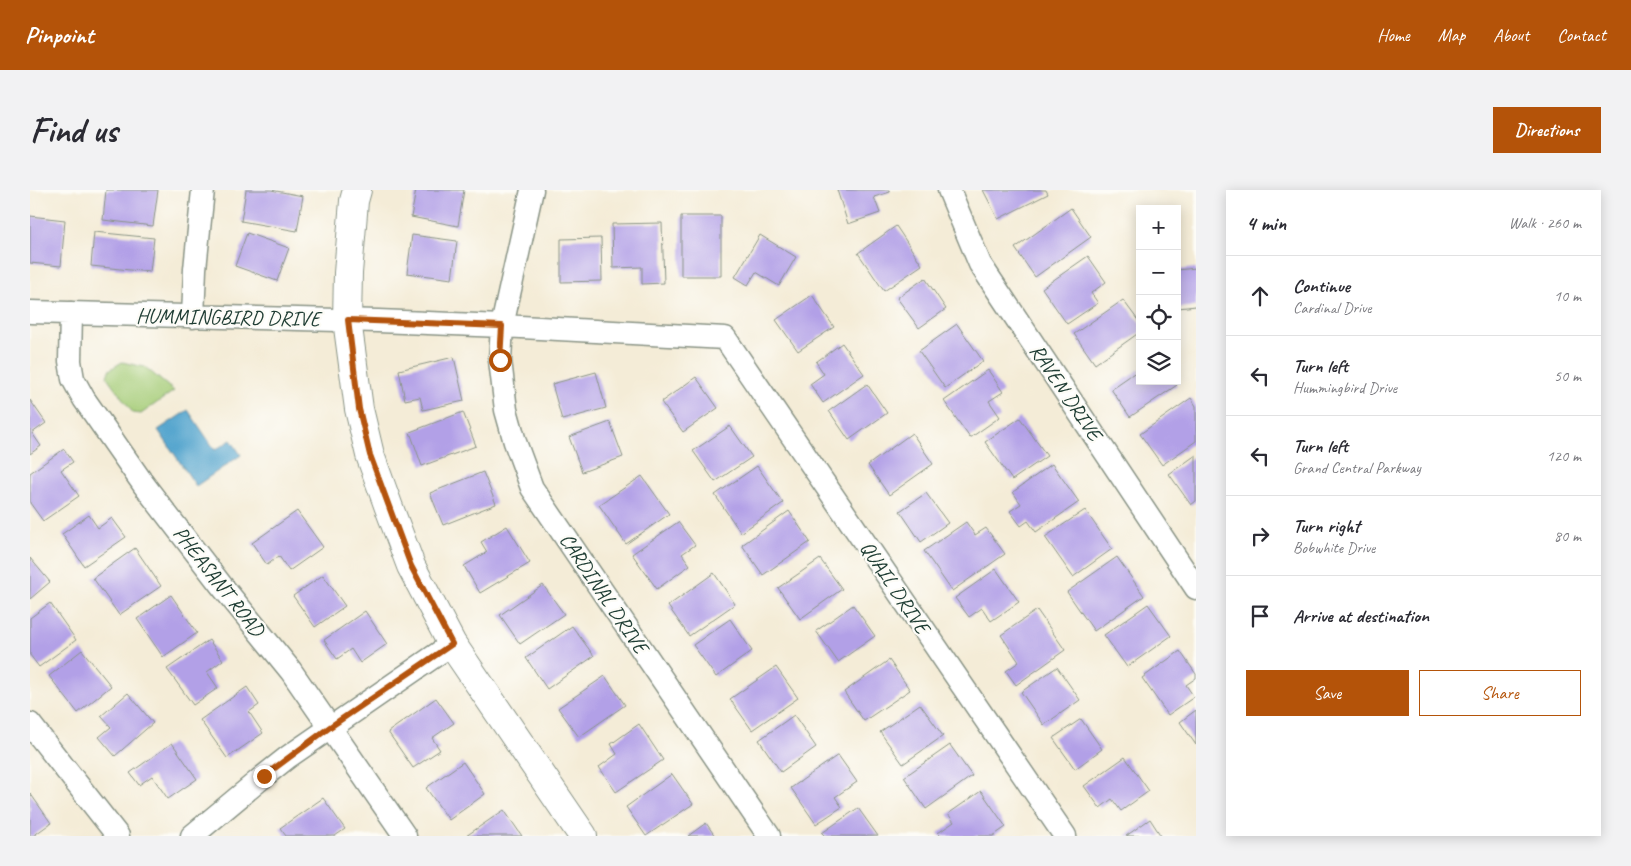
<!DOCTYPE html>
<meta charset="utf-8">
<style>
body{margin:0;font-family:Caveat,sans-serif;background:#f2f2f3;color:#2b2b33}
.controls{position:absolute;right:15px;top:15px;display:grid;overflow:hidden;border-radius:0px;box-shadow:0 2px 12px #0003}
.controls button{width:45px;height:45px;display:grid;place-items:center;padding:0;border:0;border-bottom:1px solid #e1e1e2;background:#fff;color:#2b2b33;font:25px sans-serif}
.stop{position:absolute;width:15px;height:15px;margin:-11px;border:4px solid #b45309;border-radius:50%;background:#fff}
.stop.end{background:#b45309;border-color:#fff;box-shadow:0 1px 5px #0008}
.list{margin:0;padding:0;list-style:none}
h2{display:flex;justify-content:space-between;align-items:center;height:65px;margin:0;padding:0 20px;font-size:21px}
h2 small{font-size:16px;font-weight:400;color:#7c7c81}
.list li{display:grid;grid-template-columns:32px 1fr auto;gap:15px;align-items:center;box-sizing:border-box;height:80px;padding:0 20px;border-top:1px solid #e1e1e2}
.list b{display:block;font-size:19px;white-space:nowrap}
.list p{margin:0;font-size:16px;white-space:nowrap;color:#7c7c81}
.list em{font-size:16px;font-style:normal;color:#7c7c81}
.actions{display:flex;gap:10px;padding:15px 20px}
.actions a{flex:1;padding:11px 0;border:1px solid #b45309;border-radius:0px;text-align:center;font-size:18px;color:#b45309}
.actions .main{background:#b45309;color:#fff}
.icon{flex:none;width:28px;height:28px;fill:none;stroke:currentColor;stroke-width:2;stroke-linecap:round;stroke-linejoin:round}
.map{position:relative;flex:none;width:1166px;height:646px;overflow:hidden;border-radius:0px}
header{display:flex;align-items:center;gap:30px;box-sizing:border-box;height:70px;padding:0 25px;background:#b45309;color:#fff}
header strong{font-size:24px}
nav{display:flex;gap:28px;margin-inline-start:auto;font-size:18px}
.intro{display:flex;align-items:center;justify-content:space-between;box-sizing:border-box;height:120px;padding:0 30px}
h1{margin:0;font-size:35px}
.button{padding:12px 22px;border-radius:0px;background:#b45309;color:#fff;font-size:18px;font-weight:700}
main{display:flex;gap:30px;padding:0 30px}
aside{flex:1;background:#fff;border-radius:0px;box-shadow:0 2px 12px #0003}
.map>svg:first-child{display:block}
.green{fill:#a5cc77;stroke:#628456}
.water{fill:#54a5ce;stroke:#3a7181}
.building{fill:#b2a0e7}
.lines{fill:none;stroke-linecap:round;stroke-linejoin:round}
.street-casing{stroke:#8a9486;stroke-width:25}
.secondary-casing{stroke:#8a9486;stroke-width:30}
.street{stroke:#fff;stroke-width:22}
.secondary{stroke:#fff;stroke-width:28}
.route{stroke:#b45309;stroke-width:6}
.labels{text-anchor:middle;stroke-width:4.5;stroke-linejoin:round;paint-order:stroke}
.street-label{font-size:21px;fill:#1f3d34;stroke:#fdfcf7}
</style>
<header>
<strong>Pinpoint</strong>
<nav><a>Home</a><a>Map</a><a>About</a><a>Contact</a></nav>
</header>
<div class="intro"><h1>Find us</h1><a class="button">Directions</a></div>
<main>
<div class="map">
<svg width="1166" height="646" viewBox="0 0 1166 646">
<rect width="100%" height="100%" fill="#fdfcf7"/>
<filter id="ink" filterUnits="userSpaceOnUse"><feTurbulence type="fractalNoise" baseFrequency=".02" numOctaves="2"/><feDisplacementMap in="SourceGraphic" scale="10" xChannelSelector="R" yChannelSelector="G"/><feConvolveMatrix kernelMatrix="1 2 1 2 8 2 1 2 1" color-interpolation-filters="sRGB"/></filter>
<filter id="wash" filterUnits="userSpaceOnUse"><feTurbulence type="fractalNoise" baseFrequency=".0096" numOctaves="4" result="noise"/><feDisplacementMap in="SourceGraphic" scale="20" xChannelSelector="R" yChannelSelector="G"/><feGaussianBlur stdDeviation="1.12" result="paint"/><feColorMatrix in="noise" values="0 0 0 0 0 0 0 0 0 0 0 0 0 0 0 0 0 1.4 0 .05"/><feComposite in="paint" operator="in"/></filter>
<g filter="url(#wash)">
<rect width="100%" height="100%" fill="#f4ecd7"/>
<path class="green" d="M 92,172 L 115,177 L 144,201 L 111,224 L 103,223 L 77,187 L 79,180 Z"/>
<path class="water" d="M 158,220 L 185,260 L 201,250 L 211,265 L 166,296 L 128,240 Z"/>
<g id="blocks">
<path class="building" d="M 76,0 L 128,0 L 123,36 L 73,30 Z
M 216,0 L 241,0 L 273,6 L 267,41 L 211,31 Z
M 386,0 L 434,0 L 428,36 L 381,27 Z
M 807,0 L 859,0 L 860,2 L 844,7 L 850,23 L 818,34 Z
M 953,0 L 1016,0 L 1018,4 L 968,29 Z
M 1041,18 L 1061,47 L 1005,87 L 985,58 Z
M 0,26 L 35,30 L 31,76 L 0,73 Z
M 651,26 L 691,26 L 691,86 L 651,86 Z
M 632,33 L 634,93 L 612,94 L 612,77 L 583,78 L 582,34 Z
M 866,36 L 892,75 L 854,101 L 828,63 Z
M 64,42 L 124,48 L 120,82 L 61,76 Z
M 217,43 L 259,58 L 247,91 L 205,76 Z
M 382,45 L 427,51 L 422,89 L 377,83 Z
M 730,45 L 766,67 L 749,96 L 726,82 L 718,95 L 705,87 Z
M 571,48 L 572,91 L 531,92 L 531,49 Z
M 1058,66 L 1076,92 L 1061,103 L 1068,113 L 1037,134 L 1012,98 Z
M 1166,78 L 1166,116 L 1148,118 L 1147,80 Z
M 895,88 L 916,119 L 889,138 L 867,108 Z
M 782,105 L 804,137 L 768,161 L 746,130 Z
M 1093,110 L 1110,133 L 1110,142 L 1065,174 L 1044,144 Z
M 927,134 L 953,171 L 915,198 L 889,161 Z
M 812,153 L 834,184 L 793,213 L 780,194 L 794,184 L 786,172 Z
M 424,167 L 434,211 L 393,220 L 390,207 L 375,210 L 369,180 Z
M 1110,179 L 1110,191 L 1144,191 L 1147,195 L 1100,227 L 1081,199 Z
M 958,180 L 973,202 L 959,211 L 970,227 L 940,248 L 914,211 Z
M 566,182 L 576,218 L 532,230 L 522,194 Z
M 666,187 L 688,218 L 653,242 L 631,212 Z
M 837,194 L 857,223 L 819,250 L 799,221 Z
M 1161,208 L 1166,216 L 1166,251 L 1132,275 L 1110,244 Z
M 0,210 L 16,233 L 2,243 L 11,256 L 0,264 Z
M 433,222 L 446,256 L 392,276 L 380,242 Z
M 990,228 L 1017,266 L 982,290 L 955,252 Z
M 580,232 L 593,267 L 552,282 L 539,247 Z
M 700,236 L 722,267 L 685,292 L 663,261 Z
M 882,243 L 903,274 L 859,305 L 838,275 Z
M 34,259 L 43,272 L 31,280 L 49,306 L 13,331 L 0,313 L 0,283 Z
M 1166,265 L 1166,311 L 1161,315 L 1139,284 Z
M 1022,274 L 1049,312 L 1006,342 L 998,331 L 991,336 L 980,321 L 991,314 L 983,302 Z
M 727,276 L 753,313 L 711,343 L 685,305 Z
M 453,282 L 466,314 L 413,335 L 400,303 Z
M 612,286 L 639,324 L 596,354 L 569,315 Z
M 896,303 L 918,333 L 891,352 L 870,321 Z
M 1055,320 L 1082,359 L 1043,387 L 1015,347 Z
M 267,321 L 293,357 L 259,381 L 249,366 L 237,375 L 222,353 Z
M 759,321 L 780,352 L 733,385 L 712,355 Z
M 59,325 L 68,338 L 82,328 L 96,347 L 54,376 L 32,344 Z
M 648,332 L 665,355 L 652,364 L 660,375 L 627,399 L 602,364 Z
M 936,332 L 945,345 L 956,338 L 975,364 L 922,401 L 894,361 Z
M 477,336 L 500,373 L 450,403 L 434,376 L 457,362 L 451,352 Z
M 105,358 L 131,396 L 89,425 L 63,388 Z
M 1087,367 L 1114,406 L 1064,441 L 1037,402 Z
M 0,368 L 20,392 L 0,409 Z
M 790,369 L 812,399 L 770,429 L 748,398 Z
M 966,379 L 989,412 L 961,431 L 952,418 L 939,427 L 925,408 Z
M 684,383 L 705,414 L 659,446 L 638,416 Z
M 293,385 L 315,416 L 285,437 L 263,406 Z
M 513,395 L 534,424 L 490,454 L 470,425 Z
M 141,405 L 167,443 L 133,467 L 107,429 Z
M 20,413 L 46,450 L 9,477 L 0,465 L 0,428 Z
M 1118,414 L 1141,446 L 1097,477 L 1074,445 Z
M 823,415 L 845,446 L 808,472 L 786,441 Z
M 1007,420 L 1035,460 L 986,495 L 976,481 L 989,472 L 971,445 Z
M 335,421 L 357,454 L 330,473 L 321,459 L 307,469 L 294,450 Z
M 700,429 L 722,461 L 686,487 L 663,455 Z
M 542,436 L 564,466 L 517,499 L 496,468 Z
M 179,450 L 193,470 L 177,482 L 188,498 L 163,515 L 137,479 Z
M 52,460 L 81,496 L 48,523 L 19,486 Z
M 1150,461 L 1166,484 L 1166,488 L 1156,495 L 1164,507 L 1138,525 L 1112,488 Z
M 859,470 L 880,500 L 834,531 L 814,502 Z
M 746,477 L 768,508 L 722,540 L 700,509 Z
M 1027,477 L 1050,510 L 1014,535 L 991,502 Z
M 575,486 L 595,515 L 549,547 L 528,518 Z
M 217,497 L 229,515 L 219,522 L 233,543 L 197,568 L 170,530 Z
M 98,503 L 123,533 L 85,566 L 69,547 L 81,537 L 71,526 Z
M 406,508 L 424,533 L 402,548 L 410,560 L 383,578 L 358,542 Z
M 890,514 L 913,546 L 873,574 L 850,542 Z
M 1166,520 L 1166,555 L 1150,532 Z
M 764,525 L 786,557 L 751,582 L 729,550 Z
M 1051,529 L 1072,559 L 1045,579 L 1023,548 Z
M 609,534 L 633,570 L 586,602 L 569,577 L 587,564 L 581,554 Z
M 142,553 L 167,589 L 138,609 L 122,586 L 109,595 L 100,583 Z
M 920,555 L 942,586 L 896,619 L 874,587 Z
M 808,565 L 827,592 L 805,607 L 812,617 L 786,634 L 761,598 Z
M 1095,567 L 1119,601 L 1091,621 L 1082,609 L 1070,618 L 1054,596 Z
M 433,572 L 455,604 L 419,630 L 396,598 Z
M 642,584 L 663,614 L 616,646 L 596,617 Z
M 951,601 L 976,637 L 963,646 L 911,646 L 908,643 L 924,632 L 918,624 Z
M 0,603 L 21,633 L 3,646 L 0,646 Z
M 293,608 L 315,639 L 305,646 L 256,646 L 250,638 Z
M 828,618 L 848,646 L 795,646 L 792,643 Z
M 474,620 L 492,646 L 436,646 Z
M 1120,629 L 1131,646 L 1096,646 Z
M 676,633 L 685,646 L 658,646 Z"/>
</g>
</g>
<g filter="url(#ink)">
<use href="#blocks" fill-opacity="0" stroke="#8a9486" stroke-width="1"/>
<g class="lines">
<g class="street-casing">
<path id="street" d="M 502,0 L 472,136 L 470,170 L 476,220 L 485,252 L 502,298 L 739,646
M 919,0 L 950,74 L 1166,398
M 0,122 L 348,131 L 472,136 L 695,148 L 1035,646
M 41,123 L 40,171 L 43,189 L 54,209 L 114,295 L 191,395 L 261,481 L 375,646
M 163,127 L 165,79 L 173,0
M 0,534 L 88,646
M 162,646 L 234,586 L 258,567 L 422,454"/>
</g>
<g class="secondary-casing">
<path id="secondary" d="M 327,0 L 324,11 L 318,83 L 317,130 L 329,219 L 340,265 L 358,315 L 381,376 L 422,454 L 553,646"/>
</g>
<use href="#street" class="street"/>
<use href="#secondary" class="secondary"/>
</g>
</g>
<g class="lines" filter="url(#ink)">
<path class="route" d="M 234,586 L 300,537 L 422,454 L 381,376 L 340,265 L 329,219 L 318,130 L 472,136 L 470,170"/>
</g>
<g class="labels">
<g class="street-label">
<text transform="translate(198 127) rotate(1)" y="7">HUMMINGBIRD DRIVE</text>
<text transform="translate(1036 202) rotate(56)" y="7">RAVEN DRIVE</text>
<text transform="translate(189 391) rotate(52)" y="7">PHEASANT ROAD</text>
<text transform="translate(865 397) rotate(56)" y="7">QUAIL DRIVE</text>
<text transform="translate(574 403) rotate(56)" y="7">CARDINAL DRIVE</text>
</g>
</g>
</svg>
<div class="controls">
<button>+</button>
<button>−</button>
<button><svg class="icon" aria-label="locate" viewBox="0 0 24 24"><circle cx="12" cy="12" r="6"/><path d="M12 2v4M12 18v4M2 12h4M18 12h4"/></svg></button>
<button><svg class="icon" aria-label="layers" viewBox="0 0 24 24"><path d="M12 4l9 5-9 5-9-5zM3 14l9 5 9-5"/></svg></button>
</div>
<div class="stop" style="left:470px;top:170px"></div>
<div class="stop end" style="left:234px;top:586px"></div>
</div>
<aside>
<h2>4 min<small>Walk · 260 m</small></h2>
<ul class="list">
<li><svg class="icon" aria-label="ahead" viewBox="0 0 24 24"><path d="M12 20V5M6 11l6-6 6 6"/></svg><div><b>Continue</b><p>Cardinal Drive</p></div><em>10 m</em></li>
<li><svg class="icon" aria-label="left" viewBox="0 0 24 24"><path d="M17 20v-9H6M10 6l-5 5 5 5"/></svg><div><b>Turn left</b><p>Hummingbird Drive</p></div><em>50 m</em></li>
<li><svg class="icon" aria-label="left" viewBox="0 0 24 24"><path d="M17 20v-9H6M10 6l-5 5 5 5"/></svg><div><b>Turn left</b><p>Grand Central Parkway</p></div><em>120 m</em></li>
<li><svg class="icon" aria-label="right" viewBox="0 0 24 24"><path d="M7 20v-9h11M14 6l5 5-5 5"/></svg><div><b>Turn right</b><p>Bobwhite Drive</p></div><em>80 m</em></li>
<li><svg class="icon" aria-label="arrive" viewBox="0 0 24 24"><path d="M6 21V4h12l-3 4 3 4H6"/></svg><div><b>Arrive at destination</b></div></li>
</ul>
<div class="actions"><a class="main">Save</a><a>Share</a></div>
</aside>
</main>
